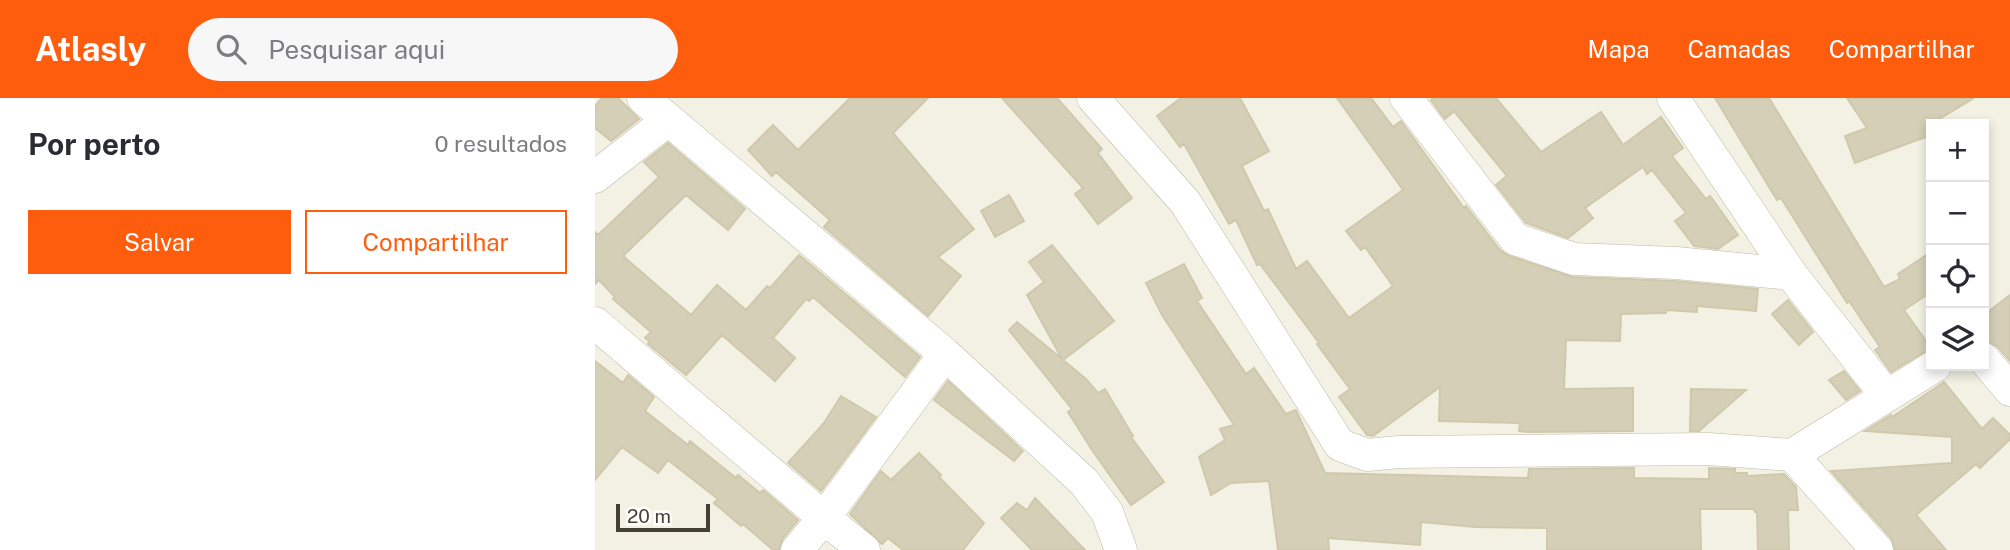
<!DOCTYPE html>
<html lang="pt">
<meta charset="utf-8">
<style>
body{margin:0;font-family:"Public Sans",sans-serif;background:#f7f7f7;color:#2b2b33}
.controls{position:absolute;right:21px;top:21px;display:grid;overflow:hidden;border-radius:0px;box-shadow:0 4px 10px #0003}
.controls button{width:63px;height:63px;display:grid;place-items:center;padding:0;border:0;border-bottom:2px solid #e1e1e2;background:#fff;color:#2b2b33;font:35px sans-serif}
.scale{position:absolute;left:21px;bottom:18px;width:94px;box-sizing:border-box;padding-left:7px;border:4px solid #454133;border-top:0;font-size:19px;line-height:24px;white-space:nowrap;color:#454133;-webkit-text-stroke:5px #fff;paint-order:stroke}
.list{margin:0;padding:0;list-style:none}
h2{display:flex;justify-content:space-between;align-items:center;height:91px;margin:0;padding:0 28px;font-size:30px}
h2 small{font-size:23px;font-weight:400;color:#7c7c81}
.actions{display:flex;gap:14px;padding:21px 28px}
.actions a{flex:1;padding:16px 0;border:2px solid #ff5d0e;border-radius:0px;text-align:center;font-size:24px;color:#ff5d0e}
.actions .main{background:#ff5d0e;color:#fff}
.icon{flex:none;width:38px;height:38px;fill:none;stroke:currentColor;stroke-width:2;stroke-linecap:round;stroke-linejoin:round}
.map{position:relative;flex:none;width:1415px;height:452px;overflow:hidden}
header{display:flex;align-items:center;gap:42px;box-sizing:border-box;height:98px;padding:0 35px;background:#ff5d0e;color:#fff}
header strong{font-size:33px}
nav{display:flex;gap:38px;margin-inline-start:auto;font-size:24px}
.search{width:490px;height:63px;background:#f7f7f7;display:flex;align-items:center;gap:18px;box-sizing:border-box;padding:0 24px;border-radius:38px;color:#7c7c81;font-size:26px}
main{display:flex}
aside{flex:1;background:#fff}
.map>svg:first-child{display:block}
.building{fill:#d5cfb8;stroke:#d0c8ab;stroke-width:2}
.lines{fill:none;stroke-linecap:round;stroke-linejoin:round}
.street-casing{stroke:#bebaa6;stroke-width:33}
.street{stroke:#fff;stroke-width:32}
</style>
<header>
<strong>Atlasly</strong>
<div class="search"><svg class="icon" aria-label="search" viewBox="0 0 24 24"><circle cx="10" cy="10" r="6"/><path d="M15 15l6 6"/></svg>Pesquisar aqui</div>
<nav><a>Mapa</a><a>Camadas</a><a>Compartilhar</a></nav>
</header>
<main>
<aside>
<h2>Por perto<small>0 resultados</small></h2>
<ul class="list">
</ul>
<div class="actions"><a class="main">Salvar</a><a>Compartilhar</a></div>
</aside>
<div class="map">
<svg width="1415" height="452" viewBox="0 0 1415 452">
<rect width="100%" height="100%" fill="#f3f1e4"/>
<path class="building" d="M 7,0 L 23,0 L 44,21 L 16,43 L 0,30 L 0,8 Z
M 255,0 L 333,0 L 298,35 L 379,131 L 343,159 L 366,178 L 333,218 L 229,129 L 235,122 L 181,74 L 177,78 L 153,52 L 178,27 L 203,52 Z
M 407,0 L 462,0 L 507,51 L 503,55 L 537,100 L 503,126 L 480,96 L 488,90 Z
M 586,0 L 645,0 L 674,53 L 647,68 L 669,113 L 673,111 L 701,171 L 712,163 L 754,220 L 798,188 L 770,149 L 766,152 L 751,133 L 808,92 L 742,0 L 776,0 L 798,29 L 806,23 L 869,110 L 871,108 L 905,152 L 914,158 L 978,179 L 1080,183 L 1163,191 L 1161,213 L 1102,208 L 1102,214 L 1071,212 L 1071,215 L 1026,216 L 1025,243 L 971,242 L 969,291 L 1038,290 L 1038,333 L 935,334 L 924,333 L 925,325 L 844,323 L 845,289 L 778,338 L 772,337 L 744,299 L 755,291 L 722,246 L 724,245 L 665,166 L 662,167 L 641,122 L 634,126 L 589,46 L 585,49 L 562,18 Z
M 838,0 L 901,0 L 946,54 L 1006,14 L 1028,47 L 1066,19 L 1088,50 L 1077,58 L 1111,101 L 1115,98 L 1143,137 L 1123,151 L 1099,148 L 1080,123 L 1091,115 L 1057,72 L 1052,76 L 1048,69 L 990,110 L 998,120 L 973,140 L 931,125 L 901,87 L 912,78 L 859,13 L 850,21 L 836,2 Z
M 1120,0 L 1174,0 L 1289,189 L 1305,181 L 1303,176 L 1336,154 L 1336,194 L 1309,212 L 1336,250 L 1296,274 L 1280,252 L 1285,249 L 1254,203 L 1252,205 L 1186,100 L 1182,102 Z
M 1252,0 L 1379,0 L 1336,26 L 1336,37 L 1260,65 L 1250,38 L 1272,30 Z
M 73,45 L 150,111 L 133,132 L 91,97 L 28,158 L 96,217 L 122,187 L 151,212 L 172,188 L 175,190 L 204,157 L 325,259 L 310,279 L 218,199 L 214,203 L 211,201 L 178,240 L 200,260 L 180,283 L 127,237 L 91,277 L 53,246 L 54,243 L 50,240 L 56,234 L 18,201 L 20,199 L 4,182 L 0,186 L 0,134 L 3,137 L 64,79 L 49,64 Z
M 414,97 L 429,123 L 400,139 L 386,113 Z
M 457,147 L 519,223 L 468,262 L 491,281 L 503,295 L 510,291 L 538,338 L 536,339 L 569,384 L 536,407 L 497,352 L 473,314 L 477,311 L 414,232 L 422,224 L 467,261 L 432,197 L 449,184 L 434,164 Z
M 589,166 L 607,200 L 602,203 L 651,276 L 659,270 L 691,316 L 701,312 L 730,375 L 933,380 L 934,371 L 1039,370 L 1039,380 L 1114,381 L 1114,370 L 1140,371 L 1140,375 L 1152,375 L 1152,378 L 1189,376 L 1201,389 L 1203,412 L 1193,412 L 1194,452 L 1163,452 L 1162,414 L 1160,414 L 1159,411 L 1105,411 L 1106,452 L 952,452 L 952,430 L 880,429 L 826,424 L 825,447 L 733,440 L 734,452 L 683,452 L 674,383 L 636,385 L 616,397 L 604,359 L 630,342 L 625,331 L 639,327 L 567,217 L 551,185 Z
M 1415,197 L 1415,263 L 1403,249 L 1389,241 L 1389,217 Z
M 1193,202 L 1218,234 L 1204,247 L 1177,216 Z
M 0,263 L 28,285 L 33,277 L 59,299 L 50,313 L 93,347 L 95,343 L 141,380 L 143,377 L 165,395 L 168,392 L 203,422 L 188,440 L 184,452 L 178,452 L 148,426 L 146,428 L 119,405 L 123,401 L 73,362 L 63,375 L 27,349 L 0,382 Z
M 1249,273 L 1265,293 L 1251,302 L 1234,282 Z
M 353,283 L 428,353 L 419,363 L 339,302 Z
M 1349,284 L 1387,331 L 1398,320 L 1415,337 L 1415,341 L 1385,370 L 1381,366 L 1321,417 L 1351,452 L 1300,452 L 1296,440 L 1236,373 L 1357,365 L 1357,339 L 1270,333 L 1296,317 L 1297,319 Z
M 1096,291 L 1151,292 L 1104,333 L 1095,333 Z
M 246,298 L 281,319 L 226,393 L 193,365 L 229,325 Z
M 324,355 L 346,377 L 344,379 L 389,425 L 368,452 L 308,452 L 293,440 L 287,446 L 255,416 L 286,373 L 296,382 Z
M 440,400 L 490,452 L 437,452 L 406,420 L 422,405 L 432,412 Z"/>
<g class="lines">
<g class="street-casing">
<path id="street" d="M 48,0 L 350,256 L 489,384 L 512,414 L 526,452
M 498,0 L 590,104 L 745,347 L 772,357 L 804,354 L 1113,351 L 1197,357 L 1340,268
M 811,0 L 920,141 L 979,161 L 1081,165 L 1196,176
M 1078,0 L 1196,176 L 1291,297
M 0,79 L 73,22
M 0,225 L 229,420 L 269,452
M 1389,261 L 1415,292
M 1197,357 L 1282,452
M 202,452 L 229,420 L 350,256"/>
</g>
<use href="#street" class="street"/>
</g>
</svg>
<div class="controls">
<button>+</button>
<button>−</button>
<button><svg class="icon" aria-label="locate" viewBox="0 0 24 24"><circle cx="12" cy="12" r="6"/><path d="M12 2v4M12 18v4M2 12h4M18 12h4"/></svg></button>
<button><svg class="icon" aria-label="layers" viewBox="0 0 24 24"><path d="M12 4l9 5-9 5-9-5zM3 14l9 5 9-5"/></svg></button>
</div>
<div class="scale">20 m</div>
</div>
</main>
